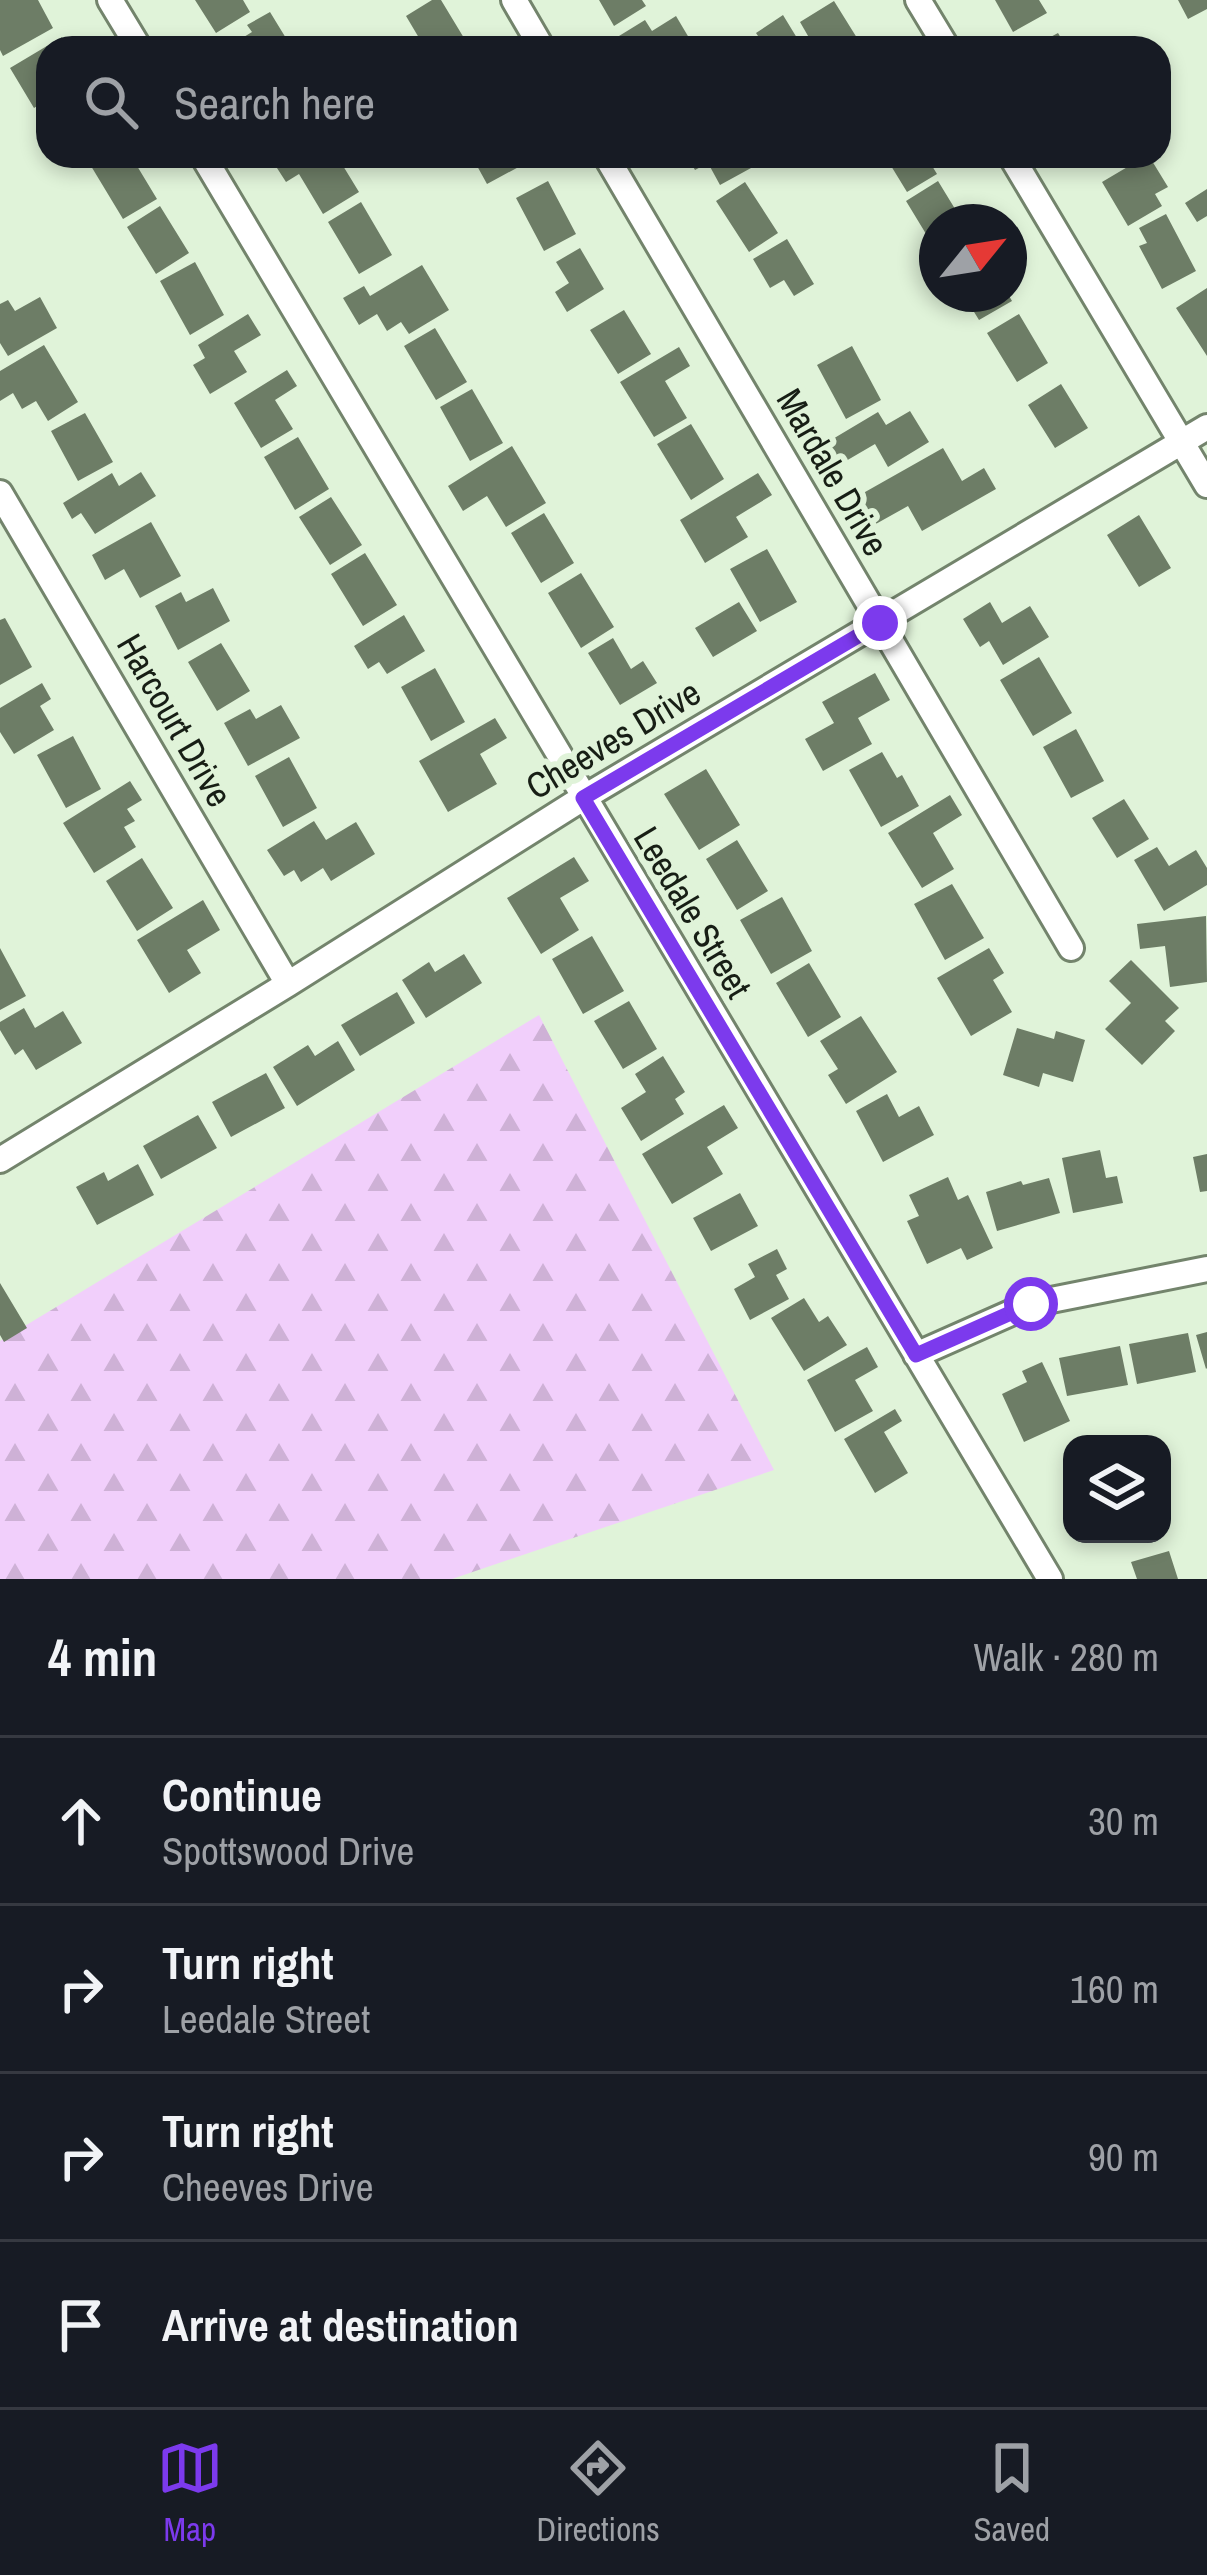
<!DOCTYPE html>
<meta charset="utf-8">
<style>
body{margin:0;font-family:"Archivo Narrow",sans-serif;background:#242831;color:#f1f3f6}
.controls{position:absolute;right:36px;bottom:36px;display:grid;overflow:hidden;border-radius:24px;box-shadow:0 6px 18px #0003}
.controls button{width:108px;height:108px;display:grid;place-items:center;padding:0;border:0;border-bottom:3px solid #363941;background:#171b24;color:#f1f3f6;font:60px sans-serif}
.compass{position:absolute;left:919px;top:204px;width:108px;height:108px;border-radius:50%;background:#171b24;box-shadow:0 6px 18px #0003;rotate:60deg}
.stop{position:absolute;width:36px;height:36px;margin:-27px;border:9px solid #7c3aed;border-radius:50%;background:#fff}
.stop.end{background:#7c3aed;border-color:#fff;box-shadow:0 3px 12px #0008}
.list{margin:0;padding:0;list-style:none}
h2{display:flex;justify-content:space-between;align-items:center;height:156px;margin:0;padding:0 48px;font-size:51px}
h2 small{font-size:39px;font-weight:400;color:#9ea1a6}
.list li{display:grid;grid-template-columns:78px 1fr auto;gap:36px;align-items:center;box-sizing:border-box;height:168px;padding:0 48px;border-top:3px solid #363941}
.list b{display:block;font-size:45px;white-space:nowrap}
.list p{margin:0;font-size:39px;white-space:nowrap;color:#9ea1a6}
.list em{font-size:39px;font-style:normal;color:#9ea1a6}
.icon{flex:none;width:66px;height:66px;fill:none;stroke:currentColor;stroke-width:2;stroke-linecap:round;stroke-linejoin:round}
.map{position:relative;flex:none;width:1207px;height:1579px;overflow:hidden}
.search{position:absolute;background:#171b24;box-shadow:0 6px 18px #0003;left:36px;right:36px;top:36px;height:132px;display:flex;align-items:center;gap:30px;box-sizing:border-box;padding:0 42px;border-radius:36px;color:#9ea1a6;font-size:45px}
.sheet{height:828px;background:#171b24}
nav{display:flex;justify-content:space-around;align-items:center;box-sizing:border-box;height:168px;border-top:3px solid #363941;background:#171b24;font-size:33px;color:#9ea1a6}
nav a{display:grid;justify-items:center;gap:6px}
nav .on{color:#7c3aed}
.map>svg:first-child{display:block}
.forest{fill:url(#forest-firs)}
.building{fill:#6d7d66}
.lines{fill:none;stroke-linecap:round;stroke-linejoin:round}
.minor-casing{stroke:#73846c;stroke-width:30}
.minor{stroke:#fff;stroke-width:24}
.route{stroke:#7c3aed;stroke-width:15}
.labels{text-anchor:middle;stroke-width:12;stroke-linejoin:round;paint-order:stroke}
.street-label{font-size:36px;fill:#171e15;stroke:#e0f3d9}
</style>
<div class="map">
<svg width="1207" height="1579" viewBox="0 0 1207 1579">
<defs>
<pattern id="forest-firs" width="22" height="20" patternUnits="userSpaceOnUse" patternTransform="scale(3)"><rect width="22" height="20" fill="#f1cffb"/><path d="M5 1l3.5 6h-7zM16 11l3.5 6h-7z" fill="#ceb1d6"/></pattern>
</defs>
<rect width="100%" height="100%" fill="#e0f3d9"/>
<path class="forest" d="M 539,1015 L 774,1470 L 452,1579 L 0,1579 L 0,1341 Z"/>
<path class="building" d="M 0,0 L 38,0 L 53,28 L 3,56 L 0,50 Z
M 195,0 L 243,0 L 250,12 L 216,33 Z
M 432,0 L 441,0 L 467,43 L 459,48 L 425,48 L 406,16 Z
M 599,0 L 642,0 L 646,6 L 614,26 Z
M 995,0 L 1039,0 L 1047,13 L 1013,32 Z
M 1178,0 L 1207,0 L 1207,9 L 1188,19 Z
M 834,1 L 862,46 L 859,48 L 815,48 L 800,22 Z
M 270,12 L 292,48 L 226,48 L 252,32 L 247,25 Z
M 783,15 L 797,38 L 780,48 L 766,48 L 756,33 Z
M 676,16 L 695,48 L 626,48 L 619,36 L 645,20 L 652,31 Z
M 1058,33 L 1067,48 L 1030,48 Z
M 62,37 L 69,48 L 48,48 L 48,99 L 34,108 L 10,68 Z
M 108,156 L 131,156 L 157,199 L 123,219 L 91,166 Z
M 297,156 L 337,156 L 359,192 L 323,214 L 299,174 L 286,182 L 277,168 Z
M 489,156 L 539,156 L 487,184 L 476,164 Z
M 687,156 L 759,156 L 762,162 L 720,185 L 708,163 L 695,170 Z
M 885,156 L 926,156 L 937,174 L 907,192 Z
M 1146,156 L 1149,156 L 1168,187 L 1155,194 L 1162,206 L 1128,226 L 1102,182 Z
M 548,181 L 576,234 L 544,251 L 516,198 Z
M 938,181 L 963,222 L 937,222 L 937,252 L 906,201 Z
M 745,182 L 778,233 L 749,252 L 716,201 Z
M 1207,189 L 1207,216 L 1197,222 L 1185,203 Z
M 361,202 L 392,255 L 359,274 L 328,222 Z
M 160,206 L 189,253 L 156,274 L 127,227 Z
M 1166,214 L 1196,271 L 1162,289 L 1139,246 L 1147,243 L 1139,228 Z
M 787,239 L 814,284 L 794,296 L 784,280 L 770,288 L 753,259 Z
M 580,248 L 604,289 L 567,312 L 555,292 L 569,283 L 556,262 Z
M 195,262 L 224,315 L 190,335 L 160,281 Z
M 422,265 L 449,310 L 409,334 L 401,322 L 387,331 L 377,314 L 359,325 L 343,298 L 364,286 L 370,296 Z
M 1207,288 L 1207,356 L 1176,308 Z
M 963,294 L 1008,294 L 1012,301 L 979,320 Z
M 40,297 L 57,328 L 8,356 L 0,343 L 0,304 L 8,300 L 15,311 Z
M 624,310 L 651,354 L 618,374 L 590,330 Z
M 248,314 L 261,335 L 234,351 L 247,372 L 210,394 L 193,365 L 205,358 L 198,345 Z
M 1019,314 L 1048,363 L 1017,382 L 987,333 Z
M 435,328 L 467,382 L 436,400 L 404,346 Z
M 44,345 L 78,402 L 48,421 L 36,401 L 22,409 L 13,393 L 0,401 L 0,371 Z
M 852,346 L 881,400 L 846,419 L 817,365 Z
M 679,347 L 690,366 L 665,381 L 687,418 L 654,437 L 620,382 Z
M 287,370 L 297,386 L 275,400 L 293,429 L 261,448 L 234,403 Z
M 1061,384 L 1088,428 L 1055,448 L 1028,405 Z
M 472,389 L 503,443 L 470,461 L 440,407 Z
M 910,411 L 929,442 L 888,467 L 875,444 L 839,465 L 826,443 L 878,412 L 886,425 Z
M 85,413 L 113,462 L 78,481 L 51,431 Z
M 691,424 L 724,479 L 691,500 L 657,444 Z
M 298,437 L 329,489 L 295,510 L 264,457 Z
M 512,446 L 546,503 L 506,527 L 487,496 L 463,511 L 448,486 Z
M 943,448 L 962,481 L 984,468 L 996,489 L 922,531 L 908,506 L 874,525 L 858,496 Z
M 141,472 L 156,496 L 95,534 L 81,513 L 72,519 L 63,503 L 112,473 L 119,486 Z
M 758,473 L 772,495 L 736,517 L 748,537 L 705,563 L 680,520 Z
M 331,497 L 362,545 L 330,565 L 299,517 Z
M 544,513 L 574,563 L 541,583 L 511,533 Z
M 1139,515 L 1171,568 L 1139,587 L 1107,535 Z
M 151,522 L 181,576 L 140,598 L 124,569 L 105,580 L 92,555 Z
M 767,549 L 797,602 L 760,622 L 730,569 Z
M 365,553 L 397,605 L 363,626 L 331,574 Z
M 581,573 L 614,627 L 581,648 L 548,593 Z
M 213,588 L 230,621 L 178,650 L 155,606 L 181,592 L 186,602 Z
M 739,602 L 757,631 L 713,657 L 695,628 Z
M 990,602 L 1002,623 L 1030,606 L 1049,637 L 1003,665 L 989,641 L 980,647 L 963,619 Z
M 404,615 L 425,651 L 387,674 L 379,662 L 368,669 L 354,646 Z
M 5,618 L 32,667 L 0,685 L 0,620 Z
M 613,638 L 631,669 L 643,661 L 657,683 L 620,705 L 588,653 Z
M 221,643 L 250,691 L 217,711 L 188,662 Z
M 1039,657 L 1072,713 L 1033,736 L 1000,680 Z
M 435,668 L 465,722 L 431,741 L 401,687 Z
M 875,673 L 890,700 L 858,718 L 872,744 L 823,771 L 805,739 L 834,723 L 822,702 Z
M 42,683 L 51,699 L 40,706 L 54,730 L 14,754 L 0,732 L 0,708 Z
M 281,705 L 300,738 L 248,766 L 224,723 L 250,709 L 256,719 Z
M 495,718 L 507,738 L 480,754 L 497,784 L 448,812 L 419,761 Z
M 1076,729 L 1104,781 L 1071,798 L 1043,747 Z
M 73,736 L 101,789 L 66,808 L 37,755 Z
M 882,752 L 897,778 L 902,775 L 919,806 L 881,827 L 849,770 Z
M 289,757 L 317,808 L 283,827 L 255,776 Z
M 706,769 L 740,825 L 699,850 L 664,794 Z
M 130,781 L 142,800 L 127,809 L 135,821 L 124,827 L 136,847 L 94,873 L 63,823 Z
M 950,795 L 962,815 L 933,833 L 954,869 L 922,888 L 888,833 Z
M 1124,799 L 1149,839 L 1117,858 L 1092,818 Z
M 314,821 L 326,840 L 356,822 L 375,854 L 331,881 L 323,868 L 301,882 L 294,870 L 284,876 L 267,850 Z
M 737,840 L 768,891 L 737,910 L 706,859 Z
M 1157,847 L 1169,866 L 1196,850 L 1207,868 L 1207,885 L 1164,911 L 1134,860 Z
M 574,857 L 589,881 L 560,898 L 579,930 L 541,954 L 507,898 Z
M 142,858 L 173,908 L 137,931 L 106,881 Z
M 952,884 L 984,938 L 945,960 L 914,904 Z
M 782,897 L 812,951 L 771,974 L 740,920 Z
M 203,900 L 220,930 L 187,950 L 201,973 L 169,993 L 137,940 Z
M 1206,916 L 1207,982 L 1170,987 L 1165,946 L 1140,949 L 1137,924 Z
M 592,936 L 624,991 L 583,1014 L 552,959 Z
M 0,948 L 26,996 L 0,1010 Z
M 989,948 L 1004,973 L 993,980 L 1012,1012 L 971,1036 L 937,978 Z
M 464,954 L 482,983 L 426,1018 L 402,980 L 429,962 L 435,972 Z
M 1131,960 L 1179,1008 L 1165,1021 L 1175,1031 L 1142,1065 L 1105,1029 L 1131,1003 L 1109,981 Z
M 809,963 L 841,1017 L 808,1037 L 776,983 Z
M 397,992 L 415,1023 L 360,1056 L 341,1025 Z
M 629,1001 L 657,1049 L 623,1069 L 594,1021 Z
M 24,1008 L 35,1028 L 63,1011 L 82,1043 L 36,1070 L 23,1049 L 15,1055 L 0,1030 L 0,1022 Z
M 861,1016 L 897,1072 L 846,1104 L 828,1075 L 838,1069 L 820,1041 Z
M 1017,1028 L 1054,1039 L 1056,1031 L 1085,1040 L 1073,1082 L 1043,1073 L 1039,1087 L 1003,1075 Z
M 338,1041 L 355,1070 L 297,1106 L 273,1067 L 308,1045 L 315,1056 Z
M 663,1056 L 685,1092 L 675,1099 L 684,1114 L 641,1141 L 621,1108 L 646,1092 L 635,1074 Z
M 266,1073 L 285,1108 L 231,1137 L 212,1102 Z
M 887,1094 L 899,1117 L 919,1106 L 934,1135 L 883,1162 L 856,1111 Z
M 724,1105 L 738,1128 L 707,1147 L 723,1174 L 672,1204 L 642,1154 Z
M 198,1115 L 217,1148 L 161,1179 L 143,1146 Z
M 1100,1150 L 1106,1178 L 1117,1176 L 1123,1203 L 1073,1213 L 1062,1158 Z
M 1207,1154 L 1207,1191 L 1200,1192 L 1193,1157 Z
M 138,1164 L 154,1195 L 97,1225 L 76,1187 L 104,1172 L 108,1181 Z
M 948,1177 L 958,1200 L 968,1195 L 993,1248 L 967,1260 L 961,1248 L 927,1264 L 907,1221 L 919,1216 L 909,1195 Z
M 1049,1178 L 1060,1213 L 997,1231 L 986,1192 L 1021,1181 L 1023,1185 Z
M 740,1193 L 758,1226 L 711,1251 L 693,1218 Z
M 777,1249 L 787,1269 L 776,1275 L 789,1299 L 750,1320 L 734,1289 L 755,1277 L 748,1264 Z
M 0,1283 L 27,1328 L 4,1342 L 0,1335 Z
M 804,1298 L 819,1322 L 828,1316 L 847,1345 L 804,1371 L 771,1318 Z
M 1207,1332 L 1207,1368 L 1206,1369 L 1196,1335 Z
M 1188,1333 L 1196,1372 L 1137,1384 L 1129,1344 Z
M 1120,1346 L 1128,1385 L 1067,1396 L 1059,1358 Z
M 867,1347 L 878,1367 L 855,1380 L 873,1411 L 835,1432 L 807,1380 Z
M 1042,1362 L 1070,1421 L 1024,1442 L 1002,1394 L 1027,1382 L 1022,1371 Z
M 895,1409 L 902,1421 L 884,1432 L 908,1473 L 875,1493 L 844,1439 Z
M 1169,1551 L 1178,1579 L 1137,1579 L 1131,1562 Z"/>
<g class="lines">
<g class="minor-casing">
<path id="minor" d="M 110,0 L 139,48
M 514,0 L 542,48
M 918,0 L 947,48
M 203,156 L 1050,1579
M 606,156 L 1071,948
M 1011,156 L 1207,485
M 0,493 L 288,984
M 0,1160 L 288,984 L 583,798 L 1207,427
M 916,1355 L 1031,1304 L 1207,1269"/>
</g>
<use href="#minor" class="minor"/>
</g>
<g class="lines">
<path class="route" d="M 880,623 L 583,798 L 916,1355 L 1031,1304"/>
</g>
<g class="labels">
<g class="street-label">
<text transform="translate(833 472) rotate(60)" y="13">Mardale Drive</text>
<text transform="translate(175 720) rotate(60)" y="13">Harcourt Drive</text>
<text transform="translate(613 739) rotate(-31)" y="13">Cheeves Drive</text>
<text transform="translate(693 912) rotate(59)" y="13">Leedale Street</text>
</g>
</g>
</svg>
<div class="controls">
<button><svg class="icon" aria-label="layers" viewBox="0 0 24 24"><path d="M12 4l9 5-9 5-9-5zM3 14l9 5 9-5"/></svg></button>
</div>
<svg class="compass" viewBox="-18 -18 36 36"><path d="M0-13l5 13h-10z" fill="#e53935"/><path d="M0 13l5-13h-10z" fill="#9ea1a6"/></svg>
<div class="stop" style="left:1031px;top:1304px"></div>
<div class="stop end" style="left:880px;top:623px"></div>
<div class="search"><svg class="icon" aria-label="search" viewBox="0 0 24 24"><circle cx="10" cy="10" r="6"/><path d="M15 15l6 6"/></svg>Search here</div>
</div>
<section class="sheet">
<h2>4 min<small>Walk · 280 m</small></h2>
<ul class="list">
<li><svg class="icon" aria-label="ahead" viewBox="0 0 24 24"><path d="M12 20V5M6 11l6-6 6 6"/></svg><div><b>Continue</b><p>Spottswood Drive</p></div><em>30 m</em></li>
<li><svg class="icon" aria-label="right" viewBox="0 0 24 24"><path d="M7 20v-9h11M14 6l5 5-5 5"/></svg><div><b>Turn right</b><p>Leedale Street</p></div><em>160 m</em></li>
<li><svg class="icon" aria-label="right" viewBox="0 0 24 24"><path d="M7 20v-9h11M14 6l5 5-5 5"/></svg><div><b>Turn right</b><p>Cheeves Drive</p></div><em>90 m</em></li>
<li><svg class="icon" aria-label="arrive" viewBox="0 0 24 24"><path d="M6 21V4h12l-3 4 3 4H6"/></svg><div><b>Arrive at destination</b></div></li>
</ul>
</section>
<nav>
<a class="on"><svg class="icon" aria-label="map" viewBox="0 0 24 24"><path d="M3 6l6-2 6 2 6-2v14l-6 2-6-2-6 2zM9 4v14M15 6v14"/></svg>Map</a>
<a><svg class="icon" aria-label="directions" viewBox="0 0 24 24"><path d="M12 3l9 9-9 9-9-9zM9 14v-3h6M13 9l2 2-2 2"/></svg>Directions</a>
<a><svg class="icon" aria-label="saved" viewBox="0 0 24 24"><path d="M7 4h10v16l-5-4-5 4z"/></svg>Saved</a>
</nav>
